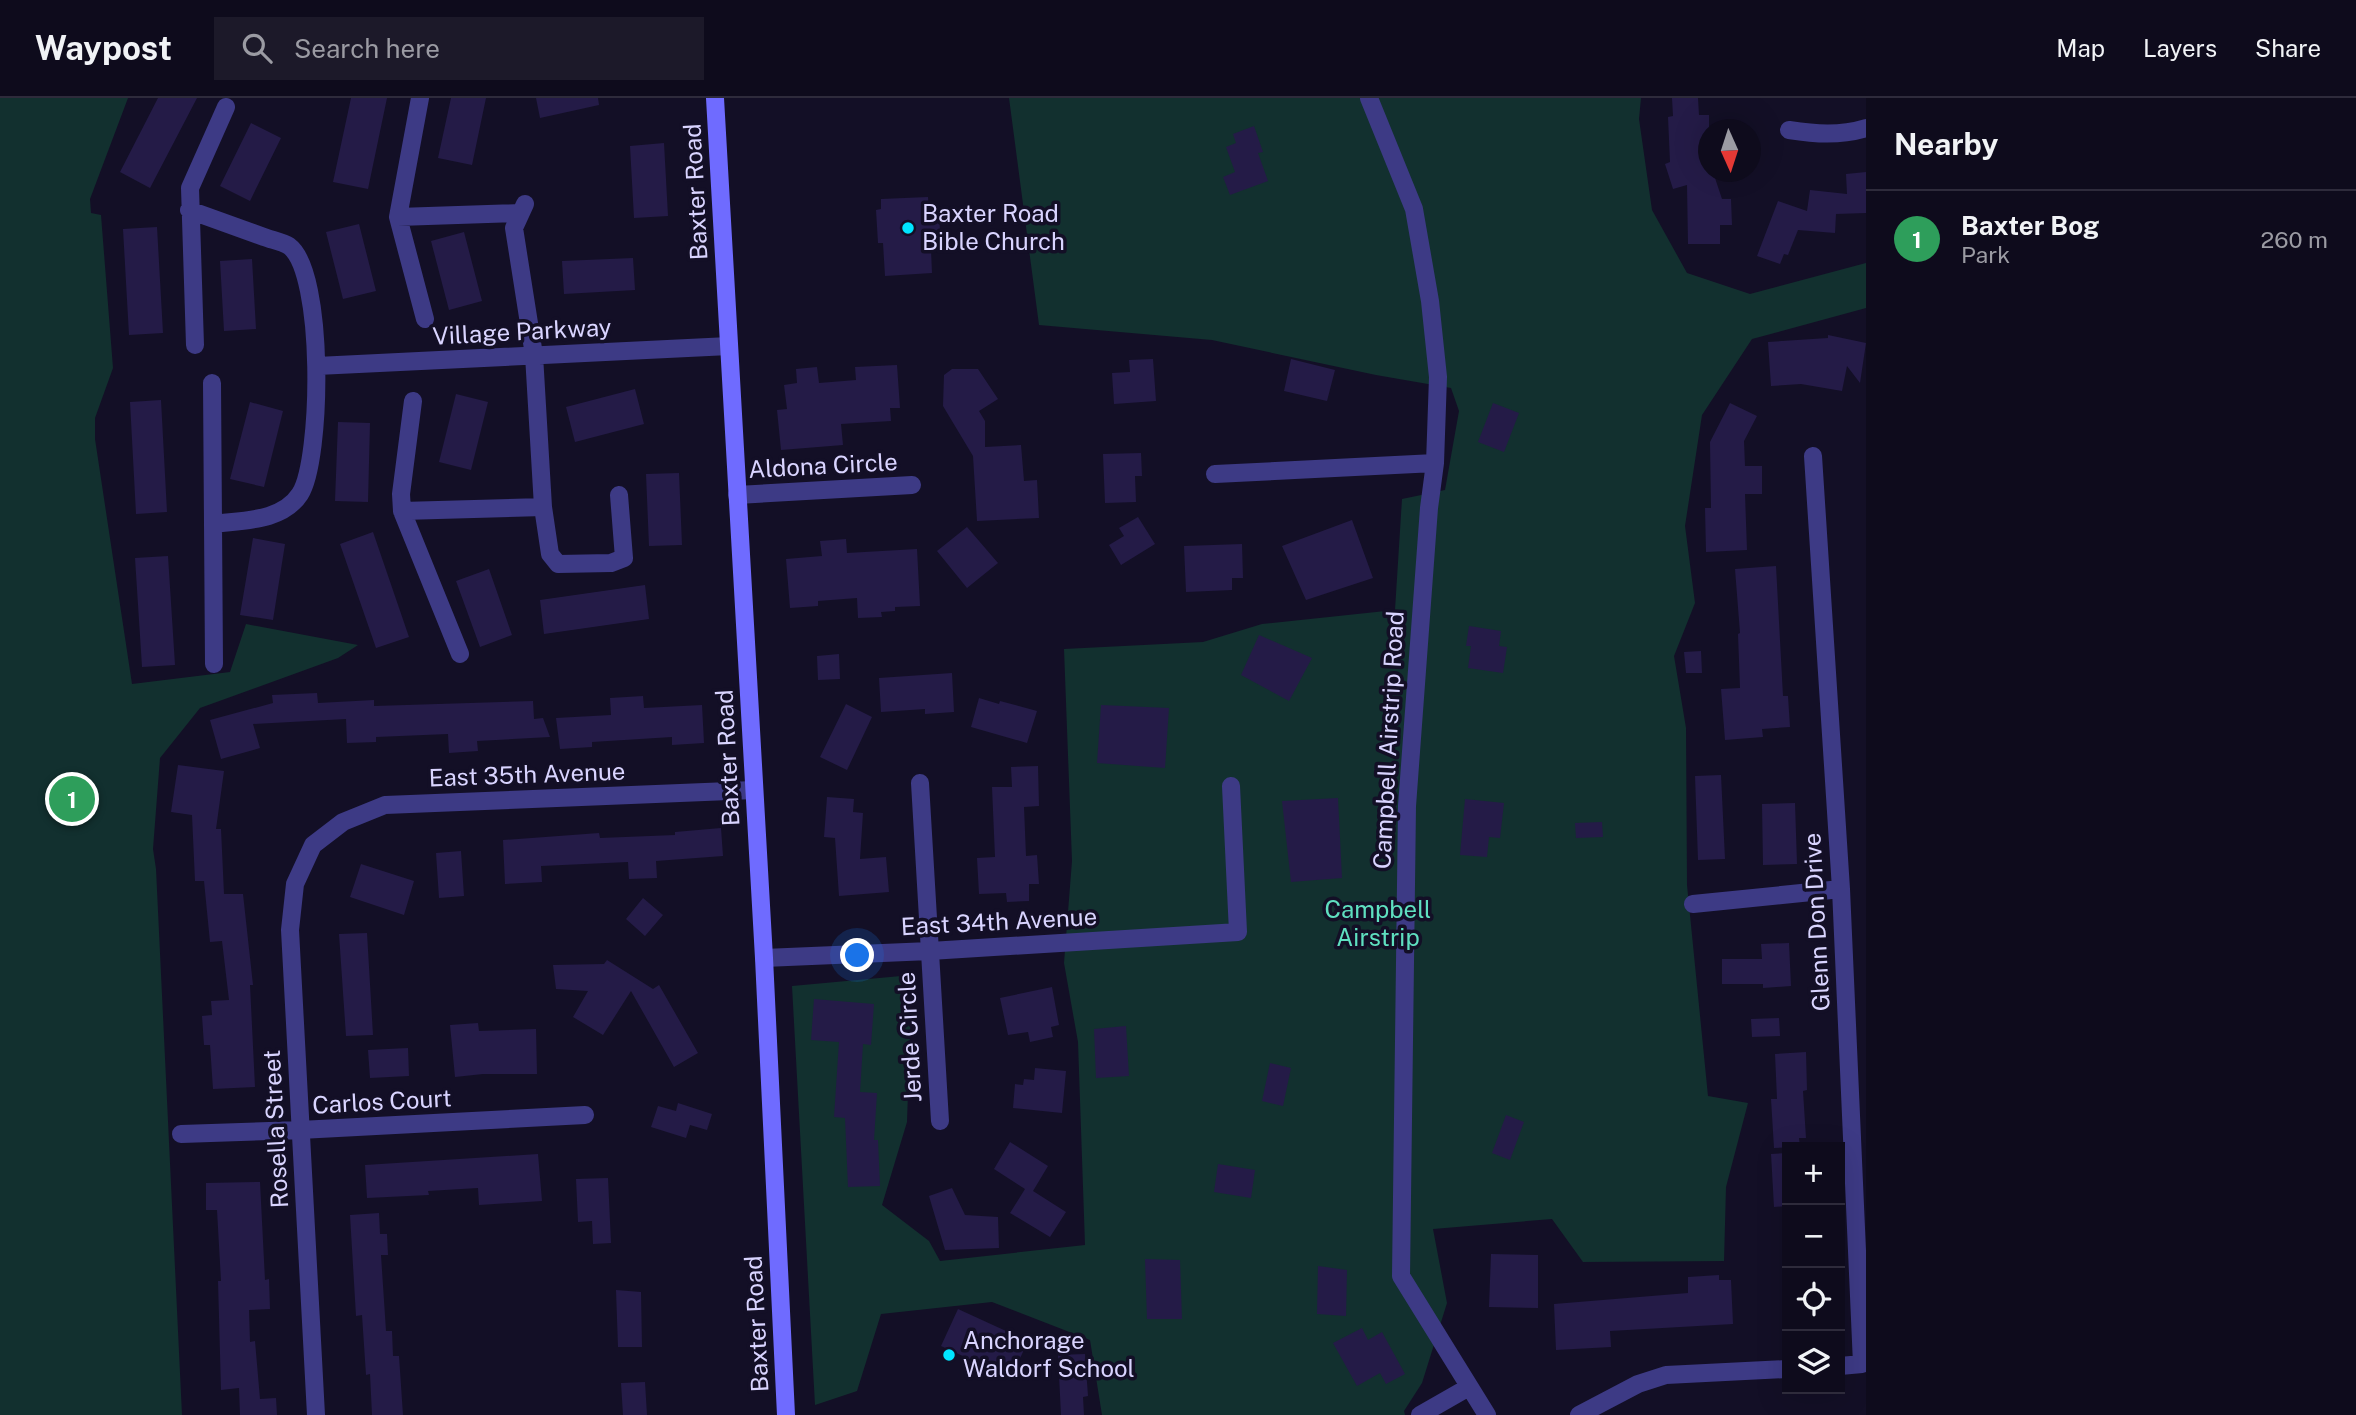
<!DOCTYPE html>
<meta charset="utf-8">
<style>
body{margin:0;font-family:"Public Sans",sans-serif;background:#1c1929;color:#f1f3f6}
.controls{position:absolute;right:21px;bottom:21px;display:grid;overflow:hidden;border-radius:0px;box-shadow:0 7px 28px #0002}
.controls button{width:63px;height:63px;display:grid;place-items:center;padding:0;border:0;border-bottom:2px solid #2e2b3b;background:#0e0b1c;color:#f1f3f6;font:35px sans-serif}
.compass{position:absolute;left:1698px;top:21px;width:63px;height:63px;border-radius:50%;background:#0e0b1c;box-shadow:0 7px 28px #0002;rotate:177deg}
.you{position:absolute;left:858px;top:858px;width:24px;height:24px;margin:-18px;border:5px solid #fff;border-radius:50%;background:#1a73e8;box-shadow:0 0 0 10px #1a73e833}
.badge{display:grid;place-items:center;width:46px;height:46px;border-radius:50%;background:#b45309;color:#fff;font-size:23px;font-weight:700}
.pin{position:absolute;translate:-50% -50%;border:4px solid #fff;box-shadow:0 2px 7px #0006}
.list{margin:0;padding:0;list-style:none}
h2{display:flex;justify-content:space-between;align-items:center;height:91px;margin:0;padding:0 28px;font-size:30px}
h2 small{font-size:23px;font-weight:400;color:#9b9ba3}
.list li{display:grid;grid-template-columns:46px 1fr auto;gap:21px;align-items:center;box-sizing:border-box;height:98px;padding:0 28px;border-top:2px solid #2e2b3b}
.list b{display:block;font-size:26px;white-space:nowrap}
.list p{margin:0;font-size:23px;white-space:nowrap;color:#9b9ba3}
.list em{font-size:23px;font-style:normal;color:#9b9ba3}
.icon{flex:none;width:38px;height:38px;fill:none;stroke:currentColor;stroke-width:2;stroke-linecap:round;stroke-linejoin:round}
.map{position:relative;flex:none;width:1866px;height:1317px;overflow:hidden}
header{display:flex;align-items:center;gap:42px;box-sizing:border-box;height:98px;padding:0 35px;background:#0e0b1c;border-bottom:2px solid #2e2b3b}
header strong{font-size:33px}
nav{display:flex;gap:38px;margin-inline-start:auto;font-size:24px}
.search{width:490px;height:63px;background:#1c1929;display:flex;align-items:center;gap:18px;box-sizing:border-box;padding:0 24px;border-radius:0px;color:#9b9ba3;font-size:26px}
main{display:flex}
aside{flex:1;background:#0e0b1c}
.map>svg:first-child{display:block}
.green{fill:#12302f}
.building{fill:#241b47}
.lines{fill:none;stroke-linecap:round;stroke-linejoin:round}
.street{stroke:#3d3a85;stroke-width:18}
.secondary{stroke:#6f6bff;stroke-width:18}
.poi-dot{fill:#00e5ff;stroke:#130f26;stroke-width:2.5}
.labels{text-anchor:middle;stroke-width:7;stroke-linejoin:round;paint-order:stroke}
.street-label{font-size:24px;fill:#d9d4ff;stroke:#130f26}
.poi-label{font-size:24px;fill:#d9d4ff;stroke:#130f26;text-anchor:start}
.park-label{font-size:24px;fill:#5fe0c0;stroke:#130f26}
</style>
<header>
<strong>Waypost</strong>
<div class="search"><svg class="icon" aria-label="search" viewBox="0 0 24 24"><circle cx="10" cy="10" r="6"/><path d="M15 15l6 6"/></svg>Search here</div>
<nav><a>Map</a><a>Layers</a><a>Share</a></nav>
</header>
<main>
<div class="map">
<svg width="1866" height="1317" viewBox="0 0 1866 1317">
<rect width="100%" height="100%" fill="#130f26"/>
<path class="green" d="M 0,0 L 128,0 L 90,101 L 91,115 L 101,117 L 113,270 L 95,320 L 95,341 L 132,586 L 230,574 L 246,526 L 358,547 L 338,560 L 200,610 L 160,660 L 153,751 L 156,771 L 182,1317 L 0,1317 Z
M 1009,0 L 1641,0 L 1639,21 L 1652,112 L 1687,175 L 1750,196 L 1866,165 L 1866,210 L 1752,241 L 1702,317 L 1685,428 L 1695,505 L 1674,558 L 1686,630 L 1687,787 L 1708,998 L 1748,1005 L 1726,1089 L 1724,1163 L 1583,1164 L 1552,1121 L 1433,1131 L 1447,1205 L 1422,1285 L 1404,1313 L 1405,1317 L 1102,1317 L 1090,1242 L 992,1204 L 881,1216 L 857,1293 L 815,1307 L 792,888 L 912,877 L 907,1024 L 882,1107 L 929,1143 L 940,1163 L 1085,1147 L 1078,944 L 1064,865 L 1072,763 L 1064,551 L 1203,544 L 1262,526 L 1395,512 L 1402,401 L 1445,392 L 1459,313 L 1451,290 L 1376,277 L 1212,242 L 1039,227 Z"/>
<path class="building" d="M 158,0 L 197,0 L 150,90 L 120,74 Z
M 351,0 L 387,0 L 368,91 L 333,84 Z
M 451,0 L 486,0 L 472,67 L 438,60 Z
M 536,0 L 598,0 L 599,7 L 540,20 Z
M 1672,0 L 1698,0 L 1699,17 L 1709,17 L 1709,74 L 1713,74 L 1722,101 L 1731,101 L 1732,127 L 1720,127 L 1720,146 L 1688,146 L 1687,87 L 1673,91 L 1665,66 L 1670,64 L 1668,19 L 1673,18 Z
M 251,25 L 281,40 L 250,103 L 220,88 Z
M 1254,28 L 1263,54 L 1258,55 L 1268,83 L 1230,97 L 1223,79 L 1235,74 L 1226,49 L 1236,45 L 1233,36 Z
M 664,45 L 668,118 L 634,120 L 630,48 Z
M 1866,74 L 1866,115 L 1836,116 L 1835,135 L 1798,132 L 1788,157 L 1784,156 L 1780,166 L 1757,158 L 1778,103 L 1807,113 L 1810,92 L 1847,96 L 1846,76 Z
M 928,99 L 929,114 L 939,114 L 941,152 L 931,152 L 932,175 L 885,178 L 883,145 L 878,145 L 876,112 L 881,111 L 881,101 Z
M 359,126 L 376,193 L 343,201 L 326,134 Z
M 157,129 L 163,235 L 129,237 L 123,131 Z
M 464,134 L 482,203 L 449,212 L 431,143 Z
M 633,160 L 635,192 L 564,196 L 562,163 Z
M 252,161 L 256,231 L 224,233 L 220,163 Z
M 1828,237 L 1866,245 L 1860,285 L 1847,268 L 1842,293 L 1801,286 L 1771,288 L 1768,244 L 1828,240 Z
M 1153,261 L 1156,303 L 1114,306 L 1112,275 L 1130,274 L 1129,262 Z
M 1291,261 L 1335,272 L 1327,303 L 1284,293 Z
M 897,267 L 900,310 L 890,310 L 891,323 L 841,326 L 843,347 L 781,352 L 777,312 L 787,311 L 784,287 L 797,285 L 796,271 L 817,269 L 819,285 L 856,282 L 855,269 Z
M 952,271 L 978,271 L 998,301 L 979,313 L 985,323 L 985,349 L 1021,347 L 1024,383 L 1037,382 L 1039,420 L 977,423 L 973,358 L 943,308 L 944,277 Z
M 635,291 L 644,326 L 575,344 L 566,309 Z
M 456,296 L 488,304 L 471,372 L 439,364 Z
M 161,302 L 167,414 L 136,416 L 130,304 Z
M 250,304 L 283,313 L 264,389 L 230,381 Z
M 1493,305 L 1519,315 L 1504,354 L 1478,344 Z
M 1730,305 L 1757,318 L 1744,343 L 1745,368 L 1762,368 L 1762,396 L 1745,396 L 1747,452 L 1706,454 L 1705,410 L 1711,410 L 1710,344 Z
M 338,324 L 370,325 L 368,404 L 335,403 Z
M 1141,355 L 1142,378 L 1135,378 L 1136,404 L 1105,405 L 1103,356 Z
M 679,375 L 682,447 L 649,448 L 646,376 Z
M 1138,419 L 1155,446 L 1121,467 L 1109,447 L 1124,438 L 1119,430 Z
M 1352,422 L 1373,480 L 1306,502 L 1282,448 Z
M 967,429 L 998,465 L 967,490 L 937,453 Z
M 373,434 L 409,539 L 376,550 L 340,446 Z
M 253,440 L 285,446 L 273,522 L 240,517 Z
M 846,441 L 847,455 L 917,451 L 920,508 L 895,509 L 895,513 L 881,514 L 882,519 L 858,520 L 857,500 L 818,503 L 818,508 L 790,510 L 786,461 L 822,458 L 820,443 Z
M 1242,446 L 1243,480 L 1232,480 L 1232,492 L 1186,494 L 1184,448 Z
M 168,458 L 175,567 L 142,569 L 135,460 Z
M 1776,468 L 1783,598 L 1788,598 L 1790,629 L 1762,631 L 1763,639 L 1725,642 L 1721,591 L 1740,590 L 1738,536 L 1740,535 L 1735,471 Z
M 489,471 L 512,537 L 480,549 L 456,483 Z
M 645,487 L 649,521 L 544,536 L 540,502 Z
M 1469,528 L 1501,533 L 1499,548 L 1507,549 L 1503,575 L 1468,570 L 1471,548 L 1466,548 Z
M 1259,537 L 1312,560 L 1289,603 L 1241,577 Z
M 1701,553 L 1702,575 L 1686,575 L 1684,554 Z
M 839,556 L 840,581 L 818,582 L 817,558 Z
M 952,575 L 954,614 L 925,616 L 925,611 L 881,614 L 879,580 Z
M 317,595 L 318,605 L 374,602 L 374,608 L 533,603 L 534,621 L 543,620 L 550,639 L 477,643 L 478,653 L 449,655 L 448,636 L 376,639 L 376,644 L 347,645 L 346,621 L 253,626 L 260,650 L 221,661 L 210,622 L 273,605 L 272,597 Z
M 643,598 L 644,610 L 702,607 L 704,645 L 672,647 L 672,639 L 592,644 L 592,649 L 560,651 L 556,620 L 611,617 L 610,600 Z
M 979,600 L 999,606 L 1000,603 L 1037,613 L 1027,645 L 971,629 Z
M 846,606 L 872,619 L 847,672 L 820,659 Z
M 1101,607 L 1169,610 L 1165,670 L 1097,665 Z
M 178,667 L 224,673 L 216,731 L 221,731 L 224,796 L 243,796 L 253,887 L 250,887 L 255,989 L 213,991 L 210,947 L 204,947 L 202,918 L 212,917 L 211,903 L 229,902 L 222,843 L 210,844 L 204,783 L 195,783 L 192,717 L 171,714 Z
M 1038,668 L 1039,708 L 1024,709 L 1026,758 L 1037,757 L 1039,786 L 1029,786 L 1029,803 L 1007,804 L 1006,795 L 979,796 L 977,760 L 995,759 L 992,689 L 1012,689 L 1011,669 Z
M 1721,677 L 1725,761 L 1698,762 L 1695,678 Z
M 827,699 L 854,701 L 853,714 L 863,715 L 860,761 L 886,759 L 889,794 L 839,798 L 835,740 L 824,739 Z
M 1338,700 L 1342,780 L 1291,784 L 1282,703 Z
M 1465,701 L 1504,705 L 1500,740 L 1489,739 L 1487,759 L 1460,757 Z
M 1795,705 L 1797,766 L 1763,767 L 1762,706 Z
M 1602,724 L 1603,739 L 1576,740 L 1575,725 Z
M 721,730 L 723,758 L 656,763 L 657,780 L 629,781 L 628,764 L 541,768 L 542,784 L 505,786 L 503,742 L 599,735 L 600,740 L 675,737 L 675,734 Z
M 461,753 L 464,798 L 439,800 L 436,755 Z
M 361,766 L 414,783 L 404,817 L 350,799 Z
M 643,800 L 663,817 L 645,838 L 626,821 Z
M 367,835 L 373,937 L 346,938 L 339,836 Z
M 1789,845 L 1791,888 L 1763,890 L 1763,886 L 1722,886 L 1722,861 L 1762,861 L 1761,846 Z
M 607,862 L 653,891 L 659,887 L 698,955 L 674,969 L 631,893 L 603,937 L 573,919 L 588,893 L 556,891 L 553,867 L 604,866 Z
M 1052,889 L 1059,927 L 1051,929 L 1053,939 L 1030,944 L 1028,934 L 1008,937 L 1000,900 Z
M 814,901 L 874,906 L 871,947 L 863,946 L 860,994 L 877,995 L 874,1042 L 878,1042 L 880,1088 L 848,1089 L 845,1020 L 834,1019 L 839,944 L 811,942 Z
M 1779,920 L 1780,938 L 1752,939 L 1751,921 Z
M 478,925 L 479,933 L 536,931 L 537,976 L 483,976 L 455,979 L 450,927 Z
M 1126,928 L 1129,978 L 1096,980 L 1094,931 Z
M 408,950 L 409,978 L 370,980 L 368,952 Z
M 1806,954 L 1807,992 L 1803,993 L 1806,1040 L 1799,1040 L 1800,1049 L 1774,1050 L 1771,1001 L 1777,1001 L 1775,956 Z
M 1270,965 L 1291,970 L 1283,1008 L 1262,1003 Z
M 1035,970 L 1066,973 L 1062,1015 L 1013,1010 L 1015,986 L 1023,987 L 1024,981 L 1034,982 Z
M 678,1005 L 712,1016 L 707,1032 L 690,1027 L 686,1040 L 651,1029 L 658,1008 L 676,1013 Z
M 1506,1017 L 1524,1024 L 1510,1062 L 1492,1055 Z
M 1010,1044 L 1048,1068 L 1033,1093 L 1066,1114 L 1050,1139 L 1010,1115 L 1025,1091 L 994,1071 Z
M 1787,1055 L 1787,1108 L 1774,1109 L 1771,1056 Z
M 538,1056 L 542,1103 L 479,1107 L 478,1090 L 428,1093 L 429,1097 L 367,1100 L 365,1067 Z
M 1218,1066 L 1255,1072 L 1251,1100 L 1214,1094 Z
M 608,1080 L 611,1145 L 593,1146 L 592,1123 L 578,1124 L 576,1081 Z
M 260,1084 L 265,1182 L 269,1181 L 270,1211 L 249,1212 L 250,1244 L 255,1243 L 260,1301 L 276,1300 L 277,1317 L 240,1317 L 239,1290 L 221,1292 L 218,1183 L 221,1183 L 217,1112 L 206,1112 L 206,1085 Z
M 952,1090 L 965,1117 L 998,1119 L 999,1150 L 945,1152 L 929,1098 Z
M 379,1115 L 380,1136 L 387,1136 L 388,1157 L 381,1157 L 386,1233 L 392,1233 L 393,1258 L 399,1258 L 403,1317 L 372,1317 L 370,1276 L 366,1277 L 362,1217 L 356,1218 L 350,1117 Z
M 1491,1156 L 1538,1157 L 1538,1210 L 1489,1209 Z
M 1145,1161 L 1180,1162 L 1182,1221 L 1147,1221 Z
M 1318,1168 L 1347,1172 L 1346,1218 L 1317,1216 Z
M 1719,1177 L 1719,1182 L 1731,1182 L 1733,1226 L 1610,1233 L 1611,1249 L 1556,1252 L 1554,1206 L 1688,1195 L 1688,1179 Z
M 616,1192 L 641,1194 L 642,1249 L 618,1249 Z
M 958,1211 L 1028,1243 L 1011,1280 L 941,1248 Z
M 1362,1230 L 1368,1242 L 1382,1234 L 1405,1276 L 1386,1286 L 1380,1275 L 1357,1288 L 1333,1245 Z
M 1085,1256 L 1088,1298 L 1083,1299 L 1084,1317 L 1061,1317 L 1058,1257 Z
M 645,1284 L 647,1317 L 623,1317 L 621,1285 Z"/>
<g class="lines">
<path class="street" d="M 420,0 L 398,119 L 425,221
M 1369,0 L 1414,111 L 1430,203 L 1438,279 L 1435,365 L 1429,410 L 1407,708 L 1401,1178 L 1487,1317
M 1789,32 C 1815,36 1840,38 1866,30
M 525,106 L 514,130 L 534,257 L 543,409 L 550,456 L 558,466 L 611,465 L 624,460 L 619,397
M 189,112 C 214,121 239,130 264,139 C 272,142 283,144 289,148 C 325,174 322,362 300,396 C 282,424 242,422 213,426
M 398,119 L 521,115
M 195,247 L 190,90 L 226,9
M 317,268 L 729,248
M 212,285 L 214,566
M 413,303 L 401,396 L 402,413 L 460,556
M 1813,358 L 1841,791 L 1862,1266 L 1840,1268
M 1215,376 L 1435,365
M 737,397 L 912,387
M 402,413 L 543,409
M 920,685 L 940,1023
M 1693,806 L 1841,791
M 764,860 L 930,853 L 1238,834 L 1231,688
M 181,1036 L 300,1032 L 585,1017
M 316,1317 L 290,832 L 295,786 L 313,747 L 343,724 L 385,707 L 754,692
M 1420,1317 L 1469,1289
M 1579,1317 L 1638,1286 L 1666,1277 L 1787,1271"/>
<path class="secondary" d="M 715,0 L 764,860 L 786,1317"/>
</g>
<g class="poi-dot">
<circle cx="908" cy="130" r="7"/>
<circle cx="949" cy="1257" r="7"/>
</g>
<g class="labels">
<g class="street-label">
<text transform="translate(696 94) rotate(-93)" y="8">Baxter Road</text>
<text transform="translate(522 234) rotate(-3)" y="8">Village Parkway</text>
<text transform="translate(823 368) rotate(-3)" y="8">Aldona Circle</text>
<text transform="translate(1389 642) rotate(-87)" y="8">Campbell Airstrip Road</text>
<text transform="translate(728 660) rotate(-93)" y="8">Baxter Road</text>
<text transform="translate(527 677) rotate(-2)" y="8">East 35th Avenue</text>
<text transform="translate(999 824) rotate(-3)" y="8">East 34th Avenue</text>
<text transform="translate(1817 824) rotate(-93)" y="8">Glenn Don Drive</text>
<text transform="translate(910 939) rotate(-93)" y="8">Jerde Circle</text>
<text transform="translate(382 1004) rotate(-3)" y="8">Carlos Court</text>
<text transform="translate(276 1031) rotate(-93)" y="8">Rosella Street</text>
<text transform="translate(757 1226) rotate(-93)" y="8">Baxter Road</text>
</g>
<g class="poi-label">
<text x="922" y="124">Baxter Road<tspan x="922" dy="28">Bible Church</tspan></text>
<text x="963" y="1251">Anchorage<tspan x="963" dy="28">Waldorf School</tspan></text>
</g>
<g class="park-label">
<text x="1378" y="820">Campbell<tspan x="1378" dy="28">Airstrip</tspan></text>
</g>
</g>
</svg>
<div class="controls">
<button>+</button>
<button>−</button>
<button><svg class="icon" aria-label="locate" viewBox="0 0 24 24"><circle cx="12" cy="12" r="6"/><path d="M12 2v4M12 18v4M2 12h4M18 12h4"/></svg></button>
<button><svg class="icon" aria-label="layers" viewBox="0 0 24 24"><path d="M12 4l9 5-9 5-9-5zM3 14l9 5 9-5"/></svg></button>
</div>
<svg class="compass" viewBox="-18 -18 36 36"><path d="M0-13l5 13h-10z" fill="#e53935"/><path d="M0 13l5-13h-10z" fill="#9b9ba3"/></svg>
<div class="you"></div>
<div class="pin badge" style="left:72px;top:701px;background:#2e9e5b">1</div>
</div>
<aside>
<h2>Nearby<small></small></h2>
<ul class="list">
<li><span class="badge" style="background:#2e9e5b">1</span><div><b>Baxter Bog</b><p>Park</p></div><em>260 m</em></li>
</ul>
</aside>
</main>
